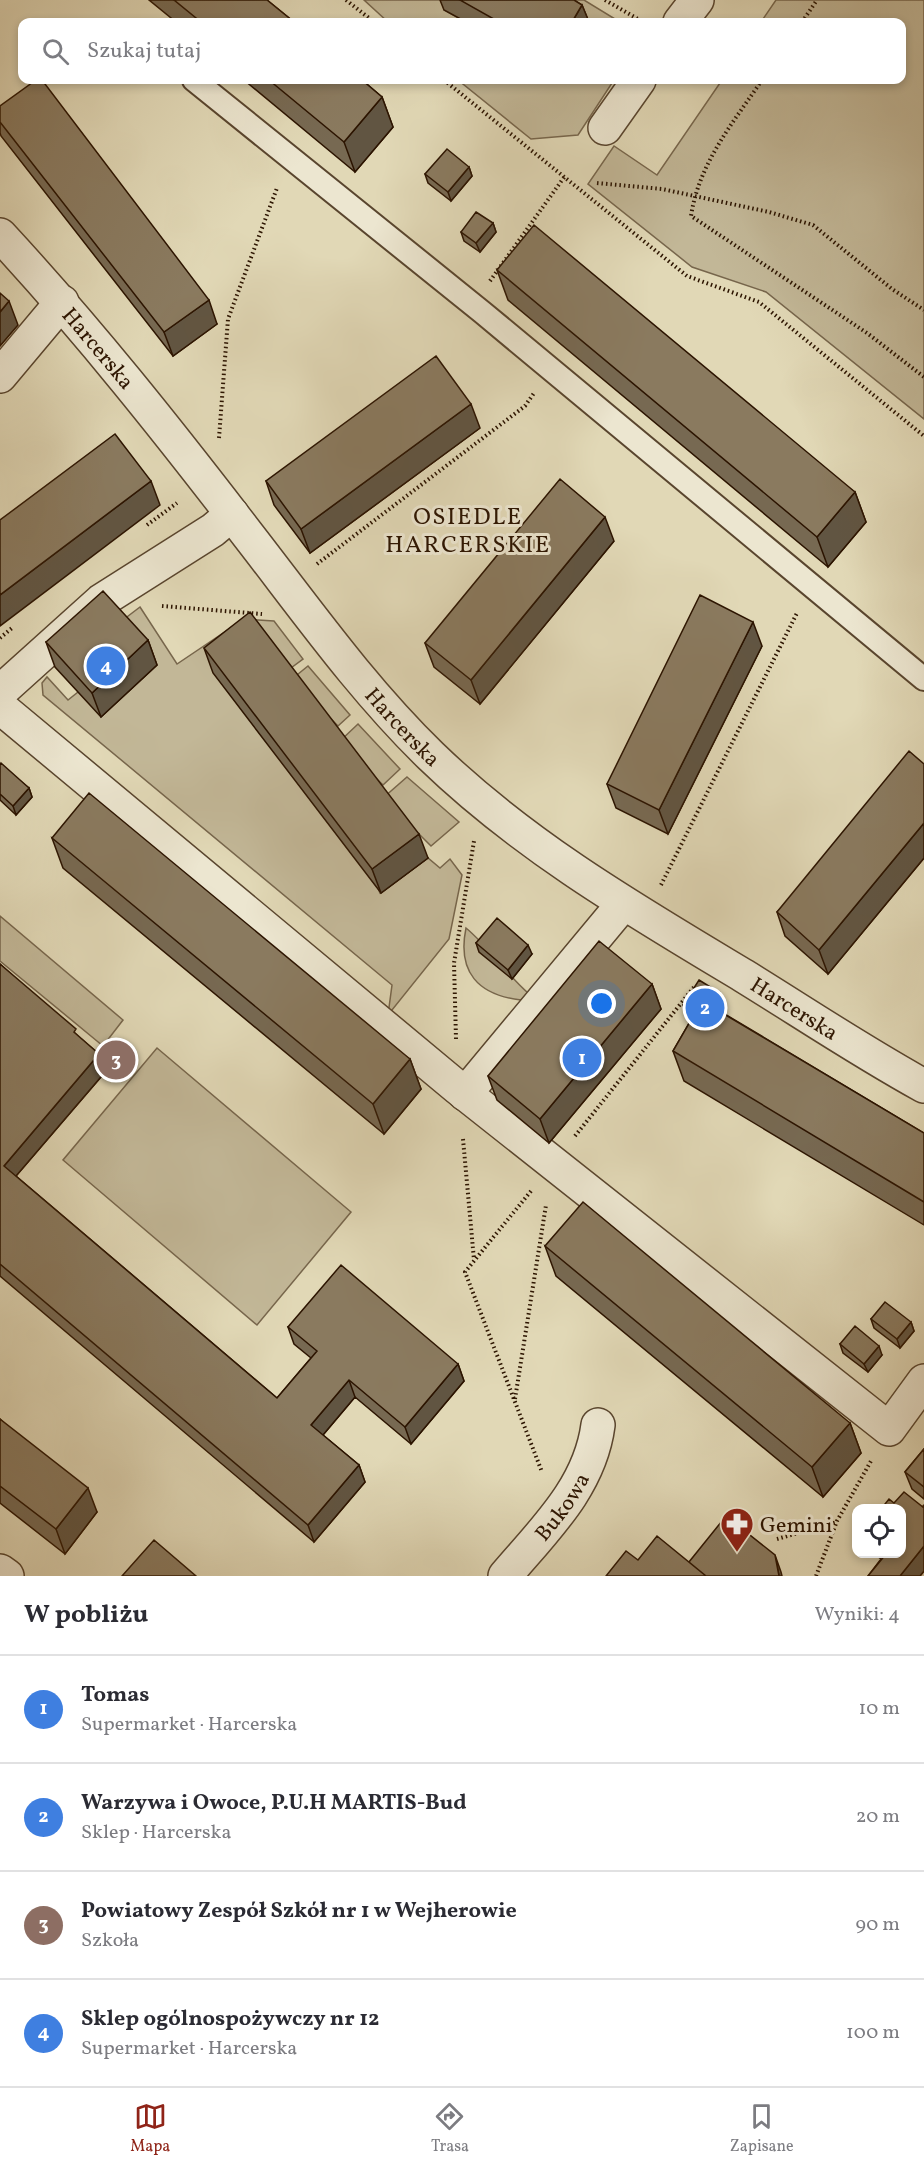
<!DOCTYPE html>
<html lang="pl">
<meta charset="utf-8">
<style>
body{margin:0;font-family:Vollkorn,serif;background:#f2f2f3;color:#2b2b33}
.controls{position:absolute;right:18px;bottom:18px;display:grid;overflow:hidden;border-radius:12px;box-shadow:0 3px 9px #0003}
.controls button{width:54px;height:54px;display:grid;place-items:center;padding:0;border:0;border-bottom:2px solid #e1e1e2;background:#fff;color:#2b2b33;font:30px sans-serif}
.you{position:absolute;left:602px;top:1004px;width:21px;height:21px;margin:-15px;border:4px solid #fff;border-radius:50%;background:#1a73e8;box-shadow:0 0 0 9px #1a73e833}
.badge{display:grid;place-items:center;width:39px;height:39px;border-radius:50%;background:#8f2418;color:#fff;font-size:20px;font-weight:700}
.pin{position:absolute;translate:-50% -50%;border:3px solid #fff;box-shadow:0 2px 6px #0006}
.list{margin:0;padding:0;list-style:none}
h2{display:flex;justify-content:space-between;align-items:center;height:78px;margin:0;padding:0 24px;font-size:26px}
h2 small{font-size:20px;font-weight:400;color:#7c7c81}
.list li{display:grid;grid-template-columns:39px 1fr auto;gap:18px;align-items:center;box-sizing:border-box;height:108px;padding:0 24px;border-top:2px solid #e1e1e2}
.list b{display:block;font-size:22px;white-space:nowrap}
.list p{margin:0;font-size:20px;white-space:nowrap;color:#7c7c81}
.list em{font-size:20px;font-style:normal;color:#7c7c81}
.icon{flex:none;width:33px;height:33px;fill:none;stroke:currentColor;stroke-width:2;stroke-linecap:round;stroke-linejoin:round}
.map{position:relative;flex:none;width:924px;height:1576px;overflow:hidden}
.search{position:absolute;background:#fff;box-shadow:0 3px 9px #0003;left:18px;right:18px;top:18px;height:66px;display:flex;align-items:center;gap:15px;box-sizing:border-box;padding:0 21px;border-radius:12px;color:#7c7c81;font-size:22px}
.sheet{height:510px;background:#fff}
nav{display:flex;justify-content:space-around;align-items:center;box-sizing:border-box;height:84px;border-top:2px solid #e1e1e2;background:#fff;font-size:16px;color:#7c7c81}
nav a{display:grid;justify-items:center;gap:3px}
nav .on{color:#8f2418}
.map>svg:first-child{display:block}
.green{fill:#c2b797;stroke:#77664c;stroke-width:1.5}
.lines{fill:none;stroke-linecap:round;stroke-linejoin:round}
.service-casing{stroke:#59452e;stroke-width:26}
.minor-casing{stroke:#59452e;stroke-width:36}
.path{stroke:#2c1400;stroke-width:4;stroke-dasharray:1.5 3;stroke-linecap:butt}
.service{stroke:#ece6d0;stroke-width:22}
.minor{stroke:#ece6d0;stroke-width:33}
.wall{fill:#776952;stroke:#2c1400;stroke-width:1.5}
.shaded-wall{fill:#615542;stroke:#2c1400;stroke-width:1.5}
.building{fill:#8a7a5f;stroke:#2c1400;stroke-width:1.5}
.labels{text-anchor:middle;stroke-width:6;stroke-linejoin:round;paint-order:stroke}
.street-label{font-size:22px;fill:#2c1400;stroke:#ece6d0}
.poi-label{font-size:22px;fill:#2c1400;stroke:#ece6d0;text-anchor:start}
.neighbourhood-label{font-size:24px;letter-spacing:1.5px;fill:#2c1400;stroke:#ece6d0}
</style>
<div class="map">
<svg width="924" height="1576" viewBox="0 0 924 1576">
<rect width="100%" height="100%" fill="#e1d8b6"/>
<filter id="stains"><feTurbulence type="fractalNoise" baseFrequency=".00333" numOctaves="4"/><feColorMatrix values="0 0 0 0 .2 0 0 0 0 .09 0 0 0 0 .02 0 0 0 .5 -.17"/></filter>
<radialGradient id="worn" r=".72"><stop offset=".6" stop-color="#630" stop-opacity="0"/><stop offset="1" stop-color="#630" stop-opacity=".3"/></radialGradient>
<path class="green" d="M 364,0 L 449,0 L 444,10 L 466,22 L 388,22 Z
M 574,0 L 584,0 L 620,22 L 580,22 L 567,15 Z
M 776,0 L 924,0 L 924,419 L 766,292 L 692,267 L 588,184 L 614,146 L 657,175 L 722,80 L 902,80 L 902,22 L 761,22 Z
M 458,80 L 614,80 L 578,135 L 531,139 Z
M 140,607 L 177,664 L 244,619 L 274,621 L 303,659 L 291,668 L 380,893 L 428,858 L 440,868 L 450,859 L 462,875 L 449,939 L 388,1015 L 392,985 L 43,695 L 42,683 L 47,677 L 68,700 L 78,692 L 119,623 Z
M 308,666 L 350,715 L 338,726 L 292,679 Z
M 358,724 L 400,769 L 383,785 L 339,742 Z
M 407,777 L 459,822 L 431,846 L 383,798 Z
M 0,916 L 123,1020 L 103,1046 L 0,961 Z
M 466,928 C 489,947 505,973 528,993 L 521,1000 C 478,995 457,972 466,928 Z
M 157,1048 L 351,1212 L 257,1325 L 63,1160 Z"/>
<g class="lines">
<g class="service-casing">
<path id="service" d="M 194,80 L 482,312 L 924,679"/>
</g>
<g class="minor-casing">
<g id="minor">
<path d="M 680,22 L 697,0"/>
<path d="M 605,128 L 639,80"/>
<path id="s1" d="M 0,235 C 88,330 169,432 248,535 C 307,611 362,689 431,756 C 524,846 634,910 744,976 C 804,1013 862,1052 924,1086"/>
<path d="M 0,376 L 62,302"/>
<path d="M 0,692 L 101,601 L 213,530 L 232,514"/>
<path d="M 0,707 L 458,1088 L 889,1429 L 924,1381"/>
<path d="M 465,1094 L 623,904"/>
<path d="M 0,1571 L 7,1576"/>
<path id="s2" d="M 505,1576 C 544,1530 590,1487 598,1425"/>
</g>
</g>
<path class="path" d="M 346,0 L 374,22
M 605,0 L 643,22
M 802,22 L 817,0
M 444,80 L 687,276 L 759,302 L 924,436
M 762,80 C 733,123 699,163 691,216 L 867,333 L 924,377
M 597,183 L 662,189 L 769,212 L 813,225 L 892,289 L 924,310
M 490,281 L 565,176
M 219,438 L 228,319 L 277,188
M 147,525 L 177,503
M 317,564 L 525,406 L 534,393
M 162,606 L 262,614
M 0,638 L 12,628
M 661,885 L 797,613
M 456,1039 L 454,963 L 474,841
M 575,1136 L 694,987
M 463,1139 L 474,1260
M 531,1191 L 465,1272 L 542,1472
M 515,1399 L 546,1205
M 777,1539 L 837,1522
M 816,1576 L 837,1521 L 871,1461"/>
<use href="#service" class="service"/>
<use href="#minor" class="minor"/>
</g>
<path class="wall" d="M 149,0 L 267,0 L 294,22 L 176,22 Z
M 440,0 L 574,0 L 582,5 L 589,22 L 466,22 L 444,10 Z
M 244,80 L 362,80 L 382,97 L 393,127 L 355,172 Z
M 0,106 L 217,324 L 173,356 L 1,136 L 0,133 Z
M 469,167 L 472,176 L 451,201 L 428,183 L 425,174 Z
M 493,223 L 496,232 L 480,252 L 464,241 L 461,232 Z
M 497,270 L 855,492 L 866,522 L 828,567 L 508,300 Z
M 480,428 L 310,553 L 274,505 L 266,481 Z
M 614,541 L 480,704 L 434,667 L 425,643 Z
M 148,640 L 157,665 L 101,717 L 55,667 L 46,642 Z
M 762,646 L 668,834 L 616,808 L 607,784 Z
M 204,648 L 428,858 L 381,893 L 213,673 Z
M 924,764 L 924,858 L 828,974 L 785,936 L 777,912 Z
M 0,765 L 29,788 L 32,797 L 16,815 L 0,800 Z
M 52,838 L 410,1059 L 421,1089 L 384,1134 L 63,868 Z
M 476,943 L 532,954 L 512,979 L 479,952 Z
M 0,964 L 79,1037 L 99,1054 L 106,1071 L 16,1176 L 277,1398 L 311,1358 L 294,1344 L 288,1327 L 458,1364 L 464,1381 L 411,1444 L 355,1397 L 323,1435 L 359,1465 L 365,1482 L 314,1542 L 0,1276 Z
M 652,984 L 661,1009 L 549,1143 L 497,1100 L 488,1076 Z
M 723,1002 L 718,1010 L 924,1133 L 924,1225 L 684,1081 L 673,1051 L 692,1018 L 687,1014 L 683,1005 Z
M 545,1246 L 850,1423 L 861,1453 L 823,1497 L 556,1276 Z
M 871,1319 L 911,1322 L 914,1331 L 900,1348 L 874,1328 Z
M 840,1344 L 882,1355 L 868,1372 L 843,1353 Z
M 0,1419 L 97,1512 L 65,1554 L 0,1503 Z
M 924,1449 L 924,1499 L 912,1489 L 905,1472 Z
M 894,1503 L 922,1507 L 924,1505 L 924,1571 L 920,1576 L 868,1576 L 881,1559 L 874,1554 L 902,1554 Z"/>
<path class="shaded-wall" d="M 582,5 L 589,22 L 572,22 Z
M 382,97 L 393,127 L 355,172 L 344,142 Z
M 469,167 L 472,176 L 451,201 L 448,192 Z
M 493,223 L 496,232 L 480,252 L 476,243 Z
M 209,300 L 217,324 L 173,356 L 164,332 Z
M 9,301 L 18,325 L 0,346 L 0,312 Z
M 471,404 L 480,428 L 310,553 L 301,529 Z
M 151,481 L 160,505 L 0,626 L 0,595 Z
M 855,492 L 866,522 L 828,567 L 817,537 Z
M 605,517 L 614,541 L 480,704 L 471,680 Z
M 753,622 L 762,646 L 668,834 L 659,810 Z
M 148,640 L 157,665 L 101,717 L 92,693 Z
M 29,788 L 32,797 L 16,815 L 13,806 Z
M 924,823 L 924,858 L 828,974 L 819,950 Z
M 419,834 L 428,858 L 381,893 L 372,869 Z
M 528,945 L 532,954 L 512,979 L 508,970 Z
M 652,984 L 661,1009 L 549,1143 L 540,1119 Z
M 720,993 L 723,1002 L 707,1028 L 704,1019 Z
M 99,1054 L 106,1071 L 10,1183 L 4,1166 Z
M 410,1059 L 421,1089 L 384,1134 L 373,1104 Z
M 911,1322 L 914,1331 L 900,1348 L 897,1339 Z
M 879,1346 L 882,1355 L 868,1372 L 864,1364 Z
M 458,1364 L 464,1381 L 411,1444 L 405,1427 Z
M 349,1380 L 355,1397 L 317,1442 L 311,1425 Z
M 850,1423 L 861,1453 L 823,1497 L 812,1467 Z
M 359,1465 L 365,1482 L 314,1542 L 308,1525 Z
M 88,1488 L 97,1512 L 65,1554 L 56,1529 Z
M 924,1546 L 924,1571 L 920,1576 L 900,1576 Z
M 775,1555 L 781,1572 L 782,1576 L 779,1576 Z"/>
<path class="building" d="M 174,0 L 267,0 L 294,22 L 201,22 Z
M 460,0 L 574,0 L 582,5 L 572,22 L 499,22 Z
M 36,80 L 42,80 L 209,300 L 164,332 L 0,122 L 0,106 Z
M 269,80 L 362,80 L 382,97 L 344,142 Z
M 447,149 L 469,167 L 448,192 L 425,174 Z
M 476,212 L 493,223 L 476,243 L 461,232 Z
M 534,225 L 855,492 L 817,537 L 497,270 Z
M 0,293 L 9,301 L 0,312 Z
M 436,356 L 471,404 L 301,529 L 266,481 Z
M 115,434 L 151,481 L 0,595 L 0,520 Z
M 560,479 L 605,517 L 471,680 L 425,643 Z
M 103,591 L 148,640 L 92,693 L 46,642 Z
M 700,595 L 753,622 L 659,810 L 607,784 Z
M 250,612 L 419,834 L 372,869 L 204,648 Z
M 909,751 L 924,764 L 924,823 L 819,950 L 777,912 Z
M 1,763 L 29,788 L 13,806 L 0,794 L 0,765 Z
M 89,793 L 410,1059 L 373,1104 L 52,838 Z
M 497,918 L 528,945 L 508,970 L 476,943 Z
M 599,941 L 652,984 L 540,1119 L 488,1076 Z
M 0,964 L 76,1029 L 74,1032 L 99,1054 L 4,1166 L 277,1398 L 317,1351 L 288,1327 L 341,1265 L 458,1364 L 405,1427 L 349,1380 L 311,1425 L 359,1465 L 308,1525 L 0,1264 Z
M 699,980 L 720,993 L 712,1006 L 702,1001 L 695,1013 L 683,1005 Z
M 702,1001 L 924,1133 L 924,1202 L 673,1051 Z
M 583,1202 L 850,1423 L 812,1467 L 545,1246 Z
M 885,1302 L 911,1322 L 897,1339 L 871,1319 Z
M 855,1326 L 879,1346 L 864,1364 L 840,1344 Z
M 0,1419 L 88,1488 L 56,1529 L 0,1486 Z
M 924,1449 L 924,1487 L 905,1472 Z
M 904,1492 L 924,1508 L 924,1546 L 900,1576 L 868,1576 L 886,1554 L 902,1554 L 902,1509 L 881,1509 L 889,1499 L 894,1503 Z
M 726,1516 L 775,1555 L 779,1576 L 706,1576 L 689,1562 Z
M 657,1536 L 706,1576 L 606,1576 L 626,1551 L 638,1560 Z
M 154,1540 L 196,1576 L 122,1576 Z"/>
<defs>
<g id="pharmacy-pin" transform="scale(1.725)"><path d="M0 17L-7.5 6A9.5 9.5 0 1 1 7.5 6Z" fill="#8f2418" stroke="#ece6d0"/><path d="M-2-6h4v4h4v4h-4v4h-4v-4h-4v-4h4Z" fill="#fff"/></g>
</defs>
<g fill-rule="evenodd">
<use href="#pharmacy-pin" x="737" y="1524"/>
</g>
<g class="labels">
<g class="street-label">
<text dy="8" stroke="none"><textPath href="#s1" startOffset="150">Harcerska</textPath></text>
<text dy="8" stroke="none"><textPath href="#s1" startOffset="636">Harcerska</textPath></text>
<text dy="8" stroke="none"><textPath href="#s1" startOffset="1120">Harcerska</textPath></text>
<text dy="8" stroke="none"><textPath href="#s2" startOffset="90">Bukowa</textPath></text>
</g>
<g class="poi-label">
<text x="760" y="1532">Gemini</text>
</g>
<g class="neighbourhood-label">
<text x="468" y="524">OSIEDLE<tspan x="468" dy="28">HARCERSKIE</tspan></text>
</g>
</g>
<rect width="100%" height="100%" filter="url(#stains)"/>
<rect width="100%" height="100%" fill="url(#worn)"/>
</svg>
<div class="controls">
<button><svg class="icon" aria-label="locate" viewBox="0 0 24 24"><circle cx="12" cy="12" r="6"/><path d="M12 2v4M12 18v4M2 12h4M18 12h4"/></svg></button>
</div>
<div class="you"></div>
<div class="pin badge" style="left:582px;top:1058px;background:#3f7fe0">1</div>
<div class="pin badge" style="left:705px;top:1008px;background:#3f7fe0">2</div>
<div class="pin badge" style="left:116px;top:1060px;background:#8d6e63">3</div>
<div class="pin badge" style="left:106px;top:666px;background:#3f7fe0">4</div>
<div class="search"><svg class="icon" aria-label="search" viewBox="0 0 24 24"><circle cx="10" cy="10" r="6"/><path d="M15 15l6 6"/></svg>Szukaj tutaj</div>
</div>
<section class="sheet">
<h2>W pobliżu<small>Wyniki: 4</small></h2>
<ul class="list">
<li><span class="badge" style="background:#3f7fe0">1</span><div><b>Tomas</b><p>Supermarket · Harcerska</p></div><em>10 m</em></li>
<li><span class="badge" style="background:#3f7fe0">2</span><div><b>Warzywa i Owoce, P.U.H MARTIS-Bud</b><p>Sklep · Harcerska</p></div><em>20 m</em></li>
<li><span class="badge" style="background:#8d6e63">3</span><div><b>Powiatowy Zespół Szkół nr 1 w Wejherowie</b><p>Szkoła</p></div><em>90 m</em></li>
<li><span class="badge" style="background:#3f7fe0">4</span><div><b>Sklep ogólnospożywczy nr 12</b><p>Supermarket · Harcerska</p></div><em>100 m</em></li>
</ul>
</section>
<nav>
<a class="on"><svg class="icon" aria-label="map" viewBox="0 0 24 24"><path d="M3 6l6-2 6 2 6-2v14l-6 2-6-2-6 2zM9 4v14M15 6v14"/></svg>Mapa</a>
<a><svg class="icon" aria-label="directions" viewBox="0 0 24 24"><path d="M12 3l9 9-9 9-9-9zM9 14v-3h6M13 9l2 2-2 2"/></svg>Trasa</a>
<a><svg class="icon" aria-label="saved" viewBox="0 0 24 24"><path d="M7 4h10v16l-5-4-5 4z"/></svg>Zapisane</a>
</nav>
